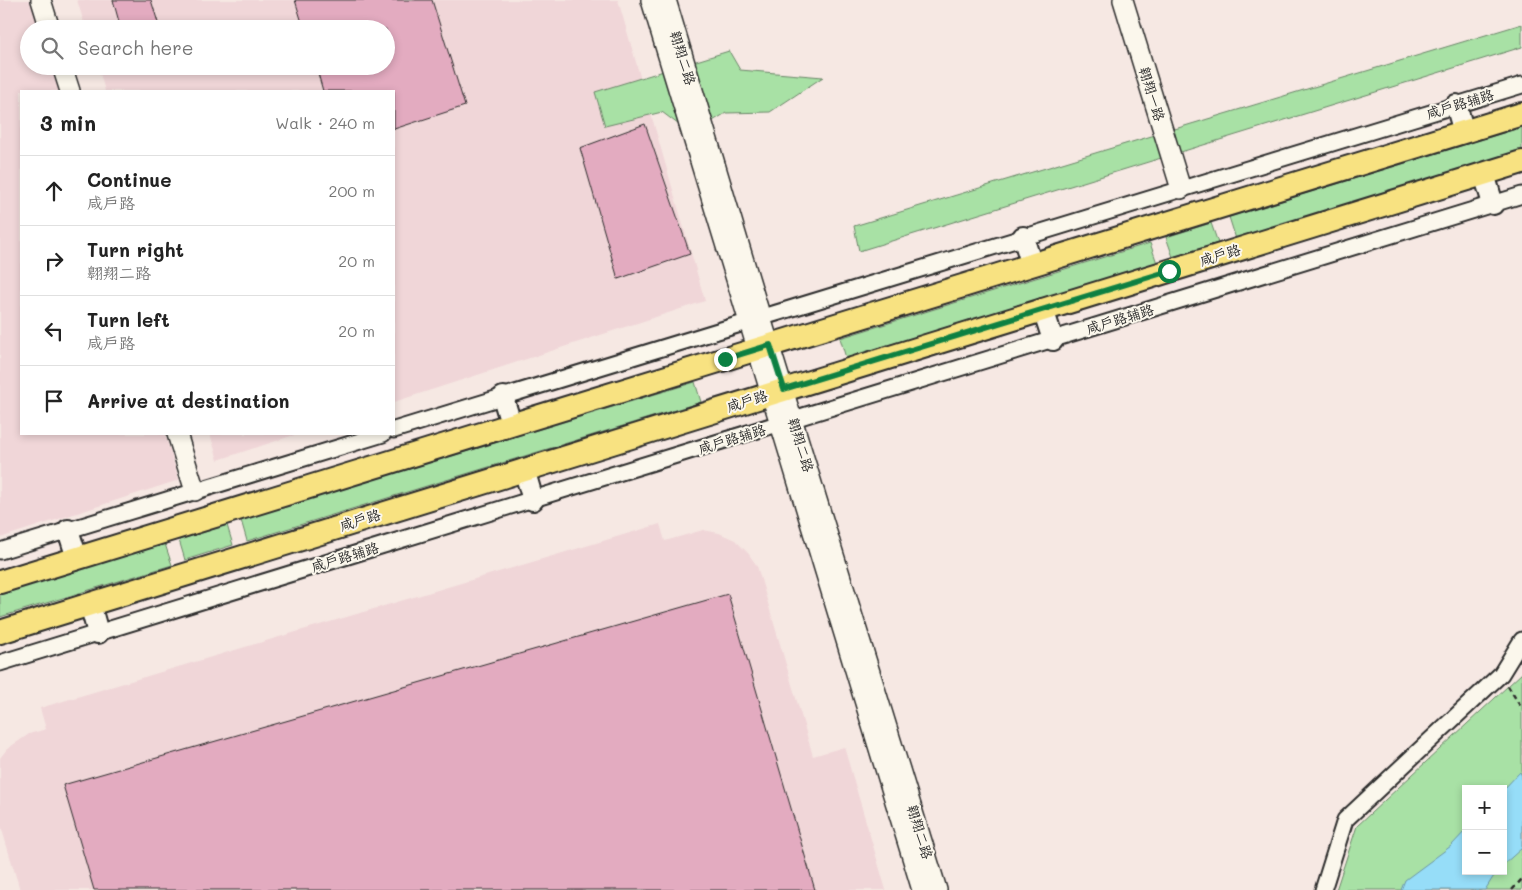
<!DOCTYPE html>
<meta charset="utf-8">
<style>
body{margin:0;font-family:Mali,"LXGW WenKai TC",sans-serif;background:#f2f2f2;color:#222}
.controls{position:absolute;right:15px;bottom:15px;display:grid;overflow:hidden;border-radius:0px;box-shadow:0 2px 8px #0003}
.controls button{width:45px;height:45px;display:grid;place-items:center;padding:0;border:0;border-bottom:1px solid #e0e0e0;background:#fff;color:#222;font:25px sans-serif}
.stop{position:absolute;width:15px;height:15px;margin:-11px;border:4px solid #0b8043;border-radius:50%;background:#fff}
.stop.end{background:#0b8043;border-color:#fff;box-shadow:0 1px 5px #0008}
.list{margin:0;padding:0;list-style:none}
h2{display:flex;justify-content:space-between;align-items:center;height:65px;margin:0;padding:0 20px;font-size:21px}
h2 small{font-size:16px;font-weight:400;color:#767676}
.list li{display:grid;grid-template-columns:32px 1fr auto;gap:15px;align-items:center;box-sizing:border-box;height:70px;padding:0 20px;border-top:1px solid #e0e0e0}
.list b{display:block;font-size:19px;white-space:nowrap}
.list p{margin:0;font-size:16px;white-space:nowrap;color:#767676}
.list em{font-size:16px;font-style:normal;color:#767676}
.icon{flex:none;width:28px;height:28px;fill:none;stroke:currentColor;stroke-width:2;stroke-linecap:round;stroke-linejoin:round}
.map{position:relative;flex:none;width:1522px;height:890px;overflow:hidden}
.search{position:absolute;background:#fff;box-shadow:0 2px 8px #0003;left:20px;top:20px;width:375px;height:55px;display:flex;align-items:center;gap:12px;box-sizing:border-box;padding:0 18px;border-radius:28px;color:#767676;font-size:19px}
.panel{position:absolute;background:#fff;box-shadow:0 2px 8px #0003;left:20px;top:90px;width:375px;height:345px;border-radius:0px}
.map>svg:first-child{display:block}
.built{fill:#f0d6d8}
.green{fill:#a8e1a5;stroke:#6a8668;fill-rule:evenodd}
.water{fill:#96ddf8;stroke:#6b96a6}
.building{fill:#e3abc0;stroke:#2b2b2b}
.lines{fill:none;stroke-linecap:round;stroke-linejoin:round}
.minor-casing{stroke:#2b2b2b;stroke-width:19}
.tertiary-casing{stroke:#2b2b2b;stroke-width:22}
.secondary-casing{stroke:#2b2b2b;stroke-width:24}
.primary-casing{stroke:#2b2b2b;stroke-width:26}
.path{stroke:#2b2b2b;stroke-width:2.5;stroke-dasharray:5 4;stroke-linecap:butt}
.minor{stroke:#fbf7ec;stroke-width:15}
.tertiary{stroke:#fbf7ec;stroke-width:19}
.secondary{stroke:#fbf7ec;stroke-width:20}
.primary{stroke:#f8e281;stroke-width:22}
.route{stroke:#0b8043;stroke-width:6}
.labels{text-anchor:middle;stroke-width:4;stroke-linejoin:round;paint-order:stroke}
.street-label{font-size:14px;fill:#2b2b2b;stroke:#fbf7ec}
</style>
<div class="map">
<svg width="1522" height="890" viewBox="0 0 1522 890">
<rect width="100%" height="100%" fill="#f6e8e3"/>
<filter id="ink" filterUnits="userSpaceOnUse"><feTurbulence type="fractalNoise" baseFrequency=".02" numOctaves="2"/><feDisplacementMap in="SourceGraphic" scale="10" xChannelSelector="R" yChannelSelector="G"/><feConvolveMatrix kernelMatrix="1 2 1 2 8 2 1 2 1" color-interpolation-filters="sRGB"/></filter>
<g filter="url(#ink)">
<path class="built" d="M 0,0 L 30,0 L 39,29 L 29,29 L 29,66 L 51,66 L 59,91 L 21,91 L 21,434 L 165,434 L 179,480 L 0,538 Z
M 77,0 L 618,0 L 705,301 L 394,402 L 394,91 L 105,91 L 98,66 L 386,66 L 386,29 L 86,29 Z
M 210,434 L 297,434 L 218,460 Z
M 660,524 L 665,541 L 703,530 L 719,533 L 735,540 L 748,553 L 757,566 L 813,756 L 844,747 L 886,890 L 20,890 L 0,823 L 0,758 L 7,749 L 29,734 L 46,729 L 40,708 Z"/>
<path class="green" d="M 1522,24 L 1522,47 L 859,251 L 854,226 Z
M 729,51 L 740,70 L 823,77 L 770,112 L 726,113 L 691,134 L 662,112 L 605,126 L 595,92 Z
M 1522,127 L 1522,151 L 1236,239 L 1229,217 Z
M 1211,223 L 1218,243 L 1173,257 L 1166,237 Z
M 1150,243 L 1157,263 L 846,358 L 840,338 Z
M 695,382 L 701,402 L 247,541 L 241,520 Z
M 227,525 L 233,545 L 185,560 L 179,540 Z
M 165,544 L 172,565 L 0,617 L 0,594 Z
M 1522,673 L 1522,890 L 1336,890 L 1357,826 ZM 1466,789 L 1503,789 L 1503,871 L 1466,871 Z"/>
<path class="water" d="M 1520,772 L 1522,776 L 1522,848 L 1503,865 L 1503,790 Z
M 1466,830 L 1466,871 L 1497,871 L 1485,890 L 1401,890 L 1405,880 L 1451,846 Z"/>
<path class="building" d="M 113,0 L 151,0 L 160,29 L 121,29 Z
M 295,0 L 432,0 L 465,106 L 394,129 L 394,91 L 323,91 L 316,66 L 386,66 L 386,29 L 304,29 Z
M 645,124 L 690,254 L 618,279 L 580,148 Z
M 728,594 L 815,890 L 94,890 L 63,785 Z"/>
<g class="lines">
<g class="minor-casing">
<path id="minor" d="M 394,430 L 1522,85
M 0,551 L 383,434
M 0,663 L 1522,195
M 1323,890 L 1345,820 L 1501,674 L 1522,640"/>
</g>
<g class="tertiary-casing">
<path id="tertiary" d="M 41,0 L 50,29
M 651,0 L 922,890
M 666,0 L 761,318 L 937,890
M 1123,0 L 1181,189
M 62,66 L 70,91
M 177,434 L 195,491"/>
</g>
<g class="secondary-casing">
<path id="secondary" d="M 1456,105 L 1464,132
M 1484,174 L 1493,204
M 1023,237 L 1032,265
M 1043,309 L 1053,340
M 503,397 L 511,424
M 524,469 L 533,500
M 68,530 L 77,558
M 90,604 L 98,633"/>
</g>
<g class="primary-casing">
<path id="primary" d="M 0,582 L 1522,114
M 0,632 L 1522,162"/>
</g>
<path class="path" d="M 1508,686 L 1522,709
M 1512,890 L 1522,879"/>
<use href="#minor" class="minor"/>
<use href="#tertiary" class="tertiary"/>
<use href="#secondary" class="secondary"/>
<use href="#primary" class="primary"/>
</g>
</g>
<g class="lines" filter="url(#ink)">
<path class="route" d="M 725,359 L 770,345 L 784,389 L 1169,271"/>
</g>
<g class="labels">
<g class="street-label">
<text transform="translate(683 58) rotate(73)" y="5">翱翔二路</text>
<text transform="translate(1152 94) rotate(73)" y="5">翱翔一路</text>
<text transform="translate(1460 104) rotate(-17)" y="5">咸户路辅路</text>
<text transform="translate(1220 255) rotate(-17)" y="5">咸户路</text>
<text transform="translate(1120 319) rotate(-17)" y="5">咸户路辅路</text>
<text transform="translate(747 401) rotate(-17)" y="5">咸户路</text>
<text transform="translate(732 439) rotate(-17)" y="5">咸户路辅路</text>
<text transform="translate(801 445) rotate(73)" y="5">翱翔二路</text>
<text transform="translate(360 520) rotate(-17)" y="5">咸户路</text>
<text transform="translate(345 557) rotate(-17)" y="5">咸户路辅路</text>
<text transform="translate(920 832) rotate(73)" y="5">翱翔二路</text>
</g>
</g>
</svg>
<div class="controls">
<button>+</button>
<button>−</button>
</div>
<div class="stop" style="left:1169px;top:271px"></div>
<div class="stop end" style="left:725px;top:359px"></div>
<div class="search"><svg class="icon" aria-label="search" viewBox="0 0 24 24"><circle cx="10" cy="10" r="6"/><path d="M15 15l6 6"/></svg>Search here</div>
<section class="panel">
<h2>3 min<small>Walk · 240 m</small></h2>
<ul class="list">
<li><svg class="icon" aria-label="ahead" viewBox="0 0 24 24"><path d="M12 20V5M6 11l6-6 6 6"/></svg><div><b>Continue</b><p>咸户路</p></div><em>200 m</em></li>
<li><svg class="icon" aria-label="right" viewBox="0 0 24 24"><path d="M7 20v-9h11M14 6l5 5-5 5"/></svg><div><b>Turn right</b><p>翱翔二路</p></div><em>20 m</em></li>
<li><svg class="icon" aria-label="left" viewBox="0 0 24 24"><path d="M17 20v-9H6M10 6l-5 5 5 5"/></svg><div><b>Turn left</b><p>咸户路</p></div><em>20 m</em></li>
<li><svg class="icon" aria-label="arrive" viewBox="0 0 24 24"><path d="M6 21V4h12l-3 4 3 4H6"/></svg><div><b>Arrive at destination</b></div></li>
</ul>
</section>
</div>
